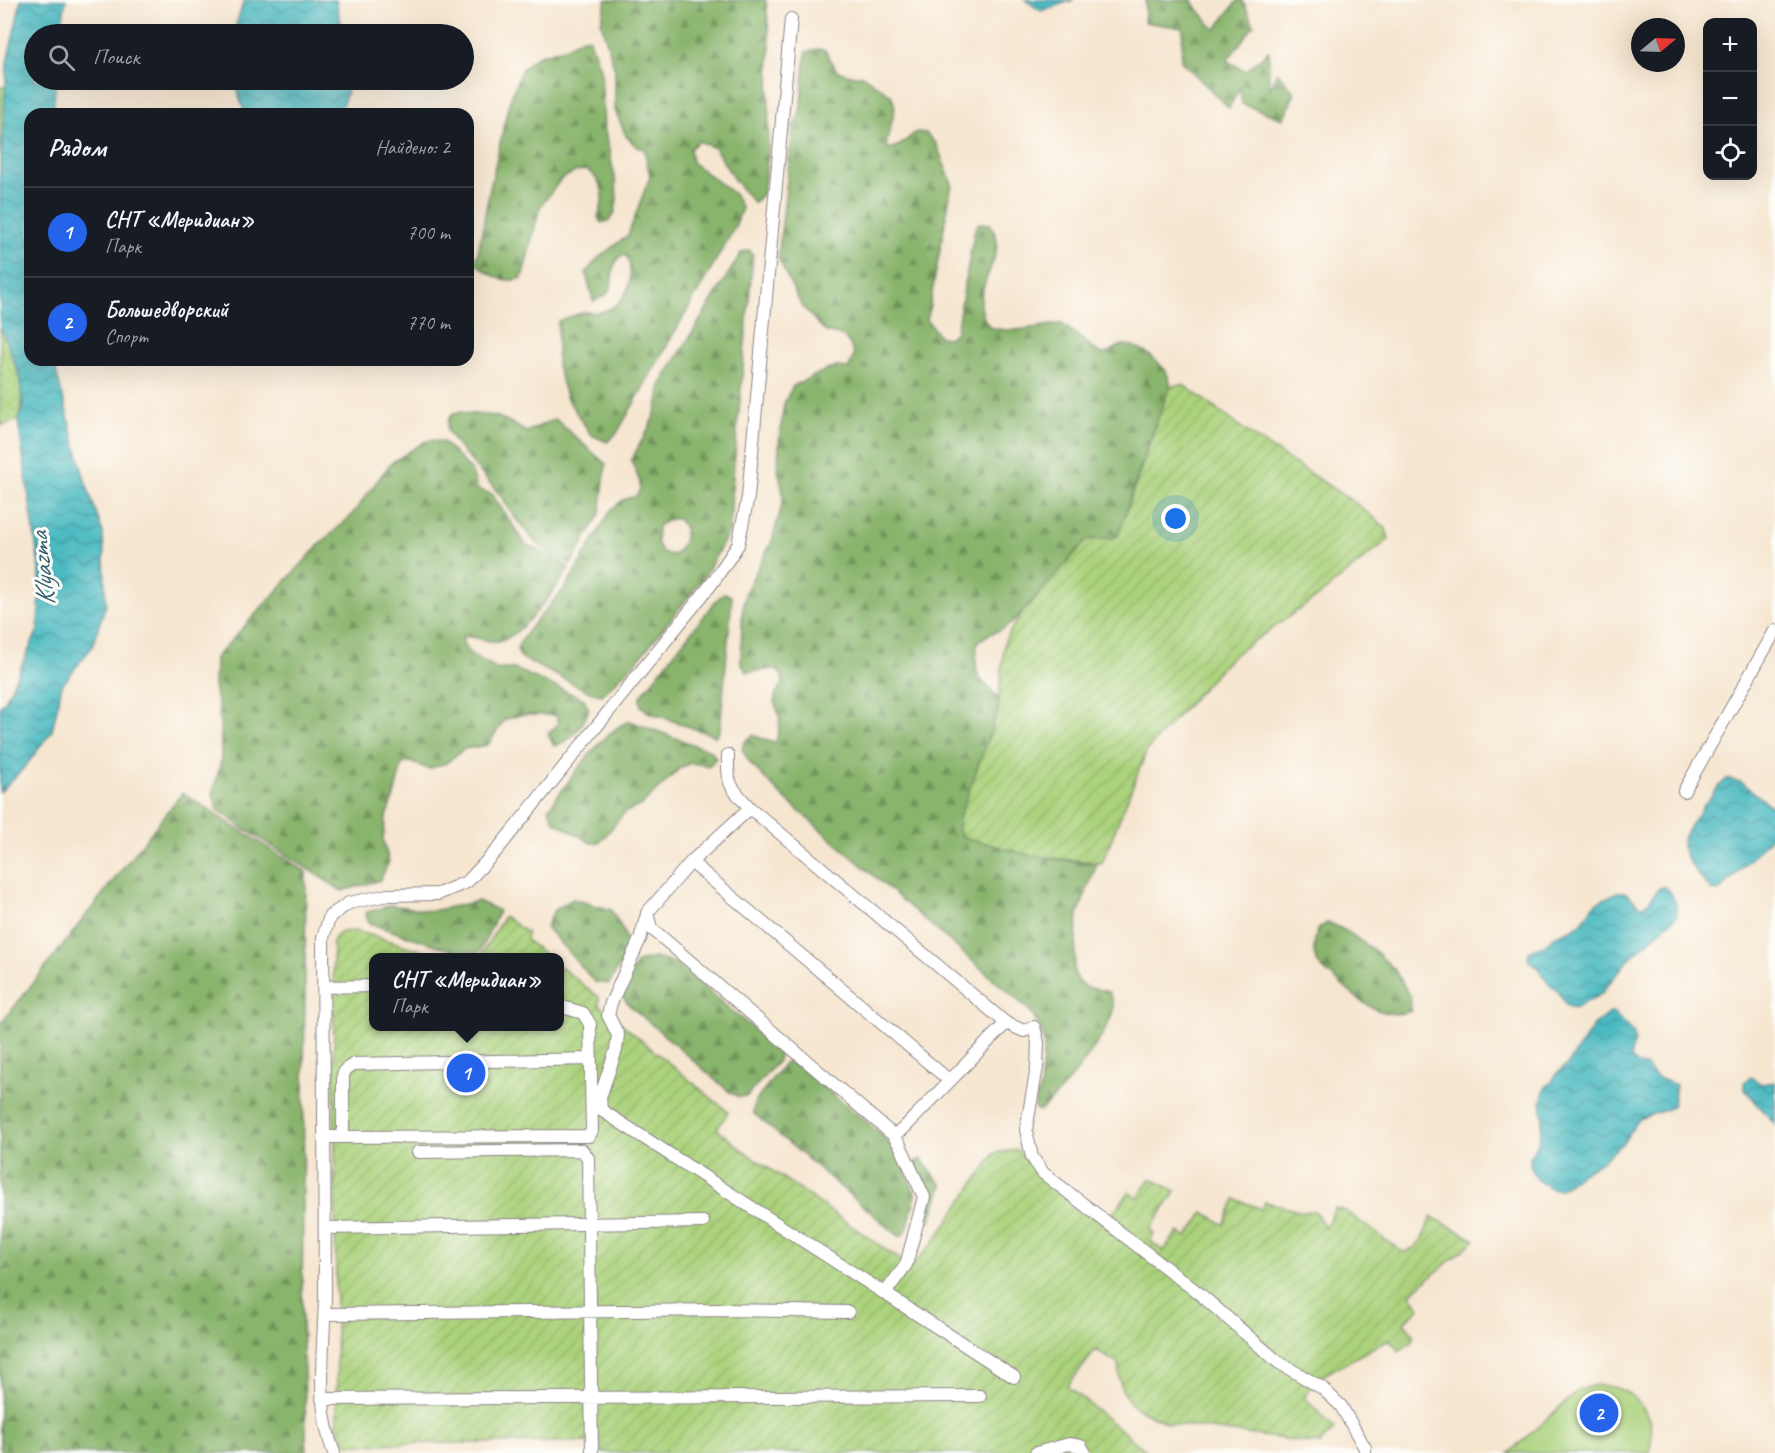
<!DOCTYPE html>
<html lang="ru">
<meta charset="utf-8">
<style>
body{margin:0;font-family:Caveat,sans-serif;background:#242831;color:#f1f3f6}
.controls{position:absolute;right:18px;top:18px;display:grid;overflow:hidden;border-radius:12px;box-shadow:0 6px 24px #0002}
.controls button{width:54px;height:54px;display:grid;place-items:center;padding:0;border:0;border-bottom:2px solid #363941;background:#171b24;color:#f1f3f6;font:30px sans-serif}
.compass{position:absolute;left:1631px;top:18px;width:54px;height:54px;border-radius:50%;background:#171b24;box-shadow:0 6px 24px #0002;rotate:71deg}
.you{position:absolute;left:1176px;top:519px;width:21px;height:21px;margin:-15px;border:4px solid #fff;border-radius:50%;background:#1a73e8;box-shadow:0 0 0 9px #1a73e833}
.badge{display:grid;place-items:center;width:39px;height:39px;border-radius:50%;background:#2563eb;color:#fff;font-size:20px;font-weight:700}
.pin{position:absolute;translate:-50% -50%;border:3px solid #fff;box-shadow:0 2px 6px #0006}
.popup{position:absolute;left:369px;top:953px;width:195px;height:78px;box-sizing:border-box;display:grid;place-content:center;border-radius:12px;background:#171b24;filter:drop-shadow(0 2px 4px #0005);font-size:20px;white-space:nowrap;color:#9ea1a6}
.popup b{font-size:22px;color:#f1f3f6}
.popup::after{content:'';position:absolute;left:50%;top:100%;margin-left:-12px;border:12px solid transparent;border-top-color:#171b24}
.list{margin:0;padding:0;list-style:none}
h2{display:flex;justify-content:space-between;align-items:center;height:78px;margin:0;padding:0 24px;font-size:26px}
h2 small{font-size:20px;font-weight:400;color:#9ea1a6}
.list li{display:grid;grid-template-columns:39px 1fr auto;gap:18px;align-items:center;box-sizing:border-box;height:90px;padding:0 24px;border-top:2px solid #363941}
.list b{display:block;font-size:22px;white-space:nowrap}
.list p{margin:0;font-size:20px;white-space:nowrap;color:#9ea1a6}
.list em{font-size:20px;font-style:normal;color:#9ea1a6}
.icon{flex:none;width:33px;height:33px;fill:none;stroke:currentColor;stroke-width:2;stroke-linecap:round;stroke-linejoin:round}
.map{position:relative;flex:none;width:1775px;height:1453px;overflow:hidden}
.search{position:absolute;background:#171b24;box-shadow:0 6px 24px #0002;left:24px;top:24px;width:450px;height:66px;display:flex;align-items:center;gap:15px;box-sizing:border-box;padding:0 21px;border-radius:33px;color:#9ea1a6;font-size:22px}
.panel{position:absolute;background:#171b24;box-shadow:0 6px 24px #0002;left:24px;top:108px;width:450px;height:258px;border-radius:18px}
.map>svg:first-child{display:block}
.grass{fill:url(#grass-dots);stroke:#667a5c;stroke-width:1.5}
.forest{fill:url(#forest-firs);stroke:#556b54;stroke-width:1.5;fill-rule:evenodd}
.garden{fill:url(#garden-furrows);stroke:#667a5c;stroke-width:1.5}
.pitch{fill:#abd27c;stroke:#667a5c;stroke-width:1.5}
.water{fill:url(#water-waves);stroke:#366e7e;stroke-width:1.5}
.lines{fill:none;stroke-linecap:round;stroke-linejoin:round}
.minor-casing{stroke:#8c8486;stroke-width:14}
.minor{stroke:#fff;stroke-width:12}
.labels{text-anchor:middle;stroke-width:6;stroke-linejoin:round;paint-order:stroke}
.water-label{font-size:27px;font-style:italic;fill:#325f71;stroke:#fdfcf7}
</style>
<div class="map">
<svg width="1775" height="1453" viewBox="0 0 1775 1453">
<defs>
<pattern id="grass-dots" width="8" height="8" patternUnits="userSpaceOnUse" patternTransform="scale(1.5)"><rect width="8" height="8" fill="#abd27c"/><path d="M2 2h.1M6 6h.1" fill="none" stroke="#93b46c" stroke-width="1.8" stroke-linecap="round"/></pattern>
<pattern id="forest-firs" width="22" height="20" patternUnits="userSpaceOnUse" patternTransform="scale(1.5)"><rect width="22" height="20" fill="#88b46c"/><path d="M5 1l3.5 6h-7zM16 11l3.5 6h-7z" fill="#6f925a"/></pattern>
<pattern id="garden-furrows" width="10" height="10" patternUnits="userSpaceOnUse" patternTransform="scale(1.5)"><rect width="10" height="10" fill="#abd27c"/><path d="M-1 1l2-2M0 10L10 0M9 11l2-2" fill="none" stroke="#93b46c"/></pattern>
<pattern id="water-waves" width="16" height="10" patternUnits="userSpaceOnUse" patternTransform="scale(1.5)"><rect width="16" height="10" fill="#4bbac1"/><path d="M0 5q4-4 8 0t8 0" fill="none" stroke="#3e979e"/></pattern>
</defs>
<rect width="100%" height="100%" fill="#fdfcf7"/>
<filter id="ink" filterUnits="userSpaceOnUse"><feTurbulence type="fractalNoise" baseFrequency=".0167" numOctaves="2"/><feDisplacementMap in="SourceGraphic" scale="12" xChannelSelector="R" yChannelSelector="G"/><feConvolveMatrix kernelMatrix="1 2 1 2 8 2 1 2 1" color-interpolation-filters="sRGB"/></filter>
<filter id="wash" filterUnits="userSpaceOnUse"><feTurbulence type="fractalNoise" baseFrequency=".008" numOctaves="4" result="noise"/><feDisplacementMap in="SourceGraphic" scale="24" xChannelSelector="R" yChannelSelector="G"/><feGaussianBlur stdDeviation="1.35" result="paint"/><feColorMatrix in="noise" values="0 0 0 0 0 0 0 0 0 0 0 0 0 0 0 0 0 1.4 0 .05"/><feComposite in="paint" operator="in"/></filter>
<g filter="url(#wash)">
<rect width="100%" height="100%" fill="#f6e6d0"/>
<path class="grass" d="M 0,87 L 6,87 L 0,178 Z
M 0,326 C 13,356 29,388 18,420 L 0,426 Z"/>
<path class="forest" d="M 606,0 L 766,0 L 770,45 L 768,155 L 763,193 L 754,203 L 735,181 L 715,148 L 698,141 L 690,149 L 692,162 L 734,194 L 742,208 L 735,227 L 617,433 L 607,442 L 591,435 L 566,397 L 557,365 L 558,321 C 567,318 576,314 586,312 C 590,312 595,313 600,312 C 627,306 636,279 627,256 L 621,256 C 602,275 625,291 593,301 L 586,273 L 597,259 L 628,235 L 650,176 L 644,149 L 637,147 L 626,136 L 615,110 L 615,70 L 601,23 Z
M 1146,0 L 1193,0 L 1192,2 L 1215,30 L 1238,0 L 1242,0 L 1254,25 L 1227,61 L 1246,71 L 1269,51 L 1269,90 L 1277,72 L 1295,93 L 1283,119 L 1242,104 L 1240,88 L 1229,108 L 1181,61 L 1183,28 L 1144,22 Z
M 582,38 L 589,38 L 601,71 L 604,127 L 616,183 L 617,199 L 615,212 L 609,221 L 601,223 L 598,217 C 606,196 605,184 587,170 L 577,171 L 561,179 L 540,207 L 522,278 C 506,285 487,274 476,263 L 489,193 L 509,103 L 521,70 L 537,56 L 565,48 Z
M 817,49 L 825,50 L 837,71 L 854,76 L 862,75 L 892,96 L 895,108 L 886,146 L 890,149 L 900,145 L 916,132 L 926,133 L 936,144 L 952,184 L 927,320 L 940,337 L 948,338 L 956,332 L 975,228 L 979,223 L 990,224 C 994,230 998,238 997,246 C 994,271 973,292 984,318 C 986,324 990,328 997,329 C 1018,333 1041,325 1062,324 L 1101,354 C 1111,354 1116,344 1126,345 C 1142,346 1171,368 1170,386 C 1170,399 1160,413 1155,425 C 1142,462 1130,499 1118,536 L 1113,538 L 1087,540 L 1011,624 C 997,634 989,631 977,643 L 976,664 L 978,677 L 999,698 L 998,711 L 959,819 L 963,837 L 1033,856 L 1097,864 L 1078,914 L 1074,972 L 1080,983 L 1086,987 L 1109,992 C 1112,998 1114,1003 1113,1010 C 1108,1035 1060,1096 1039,1111 L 1036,1109 L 1035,1103 L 1040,1088 L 1044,1046 L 1041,1029 L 1029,1010 L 785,799 L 750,763 L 742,749 L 745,741 L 753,735 L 771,742 L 776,742 C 778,734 781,724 779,716 C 775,699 770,699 783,684 L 782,676 L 776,669 L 747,672 L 741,663 L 742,614 L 746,591 L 772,541 L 783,501 L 782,486 L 778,471 L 779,442 L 784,403 L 793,386 L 826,370 L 836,367 L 849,368 L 854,355 L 850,344 L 843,336 L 826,332 L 801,305 L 778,258 L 793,127 L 800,113 L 806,52 Z
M 749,250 L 753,255 L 732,488 L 730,530 L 704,577 L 638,660 L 602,695 L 592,693 L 521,658 L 517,650 L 519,644 L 529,629 L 565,588 L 611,510 L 623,500 L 636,496 L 640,490 L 640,482 L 631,460 L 649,428 L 657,408 L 661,384 L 741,253 ZM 670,519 L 678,519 C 690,532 685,544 674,555 L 663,553 L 657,543 L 658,526 Z
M 461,412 C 472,416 483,413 495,416 C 506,419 517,426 526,432 L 555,419 L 606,464 L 600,514 L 571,564 L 537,544 L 516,519 L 501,496 L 456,444 L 447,430 L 448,421 L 453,413 Z
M 432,440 L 443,442 L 471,470 L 478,490 L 492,494 L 526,545 L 551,555 L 569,567 C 560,585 520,638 500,641 C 488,643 475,636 463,636 L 463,644 L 470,654 L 498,669 L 515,669 L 584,699 L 589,709 C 584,724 571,743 554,746 L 548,734 L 558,724 L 556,715 L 520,715 L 504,720 L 488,745 L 464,749 L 446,763 L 429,769 L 410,762 L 402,764 L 394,796 L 386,817 L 383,840 L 389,862 L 380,880 L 342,891 L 243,828 L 217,809 L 213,793 L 221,761 L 221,736 L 219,712 L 214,687 L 215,658 L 321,543 L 350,517 L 391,463 L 424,442 Z
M 725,593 L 732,597 L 720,730 L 715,736 L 648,712 L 641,706 L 640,697 L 717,599 Z
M 630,721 L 711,751 L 716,758 L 709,766 L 691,763 L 680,768 L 642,805 L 625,812 L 600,842 L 591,843 L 554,821 L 549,808 C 566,785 603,729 630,721 Z
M 182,793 L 306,872 L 302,1322 L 307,1453 L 0,1453 L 0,1025 Z
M 573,899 L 611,910 L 623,930 L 629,948 L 609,984 L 595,982 L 546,927 L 554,910 Z
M 478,901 L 499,911 L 480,951 L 470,956 L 370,924 L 365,913 L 391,905 L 432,911 Z
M 1328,922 L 1346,931 L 1375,951 L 1394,969 L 1410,996 L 1411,1011 C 1380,1022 1355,997 1334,978 C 1329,974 1320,968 1317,962 C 1311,952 1315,940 1317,930 Z
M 655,958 L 675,963 L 775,1047 L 779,1055 L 778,1061 L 747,1096 L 739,1097 L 731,1093 L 628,1004 L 621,994 L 637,962 Z
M 790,1060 L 879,1132 L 899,1156 L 916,1195 L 907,1230 L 900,1237 L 753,1113 L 755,1102 L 784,1063 Z
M 921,1159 L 942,1185 L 930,1222 L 924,1223 L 930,1196 L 914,1163 Z"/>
<path class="garden" d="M 1184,385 L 1257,439 L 1357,504 L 1385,527 L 1389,539 L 1320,595 L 1230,658 L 1147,750 L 1102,863 L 1033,856 L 963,837 L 958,830 L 959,819 L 998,711 L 1004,644 C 1007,632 1016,625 1021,614 L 1087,540 L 1113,538 L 1118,536 L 1156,424 L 1170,386 Z
M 504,916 L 527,933 L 526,940 L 548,957 L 480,957 Z
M 356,931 L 444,957 L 373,958 L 373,1026 L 559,1026 L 559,966 L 599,997 L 599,1005 L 728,1112 L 717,1129 L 741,1149 L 911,1267 L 933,1243 L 995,1153 L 1017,1150 L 1033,1168 L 1104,1225 L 1129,1192 L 1138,1198 L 1150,1178 L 1176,1191 L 1150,1229 L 1154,1234 L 1151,1241 L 1163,1251 L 1178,1232 L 1187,1237 L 1204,1212 L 1224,1225 L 1235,1199 L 1262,1209 L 1265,1202 L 1302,1212 L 1315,1211 L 1325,1228 L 1335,1208 L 1345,1211 L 1403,1252 C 1422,1249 1425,1232 1431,1216 L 1475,1240 L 1410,1294 L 1420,1308 L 1404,1322 L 1414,1335 L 1411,1343 L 1399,1351 L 1389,1339 L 1320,1377 L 1304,1397 L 1335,1429 L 1320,1444 L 1167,1423 L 1138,1409 L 1130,1403 L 1121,1387 L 1118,1364 L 1096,1350 L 1067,1386 L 1149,1453 L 602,1453 L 601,1443 L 588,1442 L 347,1444 L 337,1427 L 333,942 L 339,932 Z"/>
<path class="pitch" d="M 1596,1385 C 1606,1386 1615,1386 1624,1391 C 1646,1402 1658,1431 1648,1453 L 1509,1453 L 1579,1390 Z"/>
<path class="water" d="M 21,0 L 66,0 L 60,34 L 34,34 L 34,80 L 56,80 L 53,114 L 30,114 L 30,360 L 53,360 L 85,480 L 103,533 L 106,604 L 92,647 L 62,685 L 52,731 L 25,767 L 0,792 L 0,706 L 5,701 L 38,630 L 40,574 L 18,420 L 23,406 L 19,373 L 0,326 L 0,178 L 7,62 Z
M 244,0 L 336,0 L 343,34 L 233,34 Z
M 1025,0 L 1074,0 L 1041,11 Z
M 237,80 L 347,80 L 347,92 L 341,108 L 333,114 L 279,114 L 262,109 L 245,114 L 239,97 Z
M 1727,779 L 1741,782 L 1773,808 L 1775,833 L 1723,888 L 1717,891 L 1711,890 C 1703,880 1681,857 1682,843 C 1683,831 1717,786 1727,779 Z
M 1664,886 C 1673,892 1678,906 1677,916 L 1628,960 L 1601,994 L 1576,1008 L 1567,1006 L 1559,993 L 1548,983 L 1538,968 L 1528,960 L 1529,952 L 1548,943 L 1555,936 L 1573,929 L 1581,923 L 1596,903 L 1617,892 L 1625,892 L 1640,906 L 1646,905 L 1659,888 Z
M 1613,1012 L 1634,1034 L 1635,1041 L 1631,1052 L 1631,1058 L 1638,1065 L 1646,1066 L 1656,1077 L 1676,1085 L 1673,1105 L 1668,1109 L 1639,1119 L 1623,1143 L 1602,1161 L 1582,1173 L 1565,1186 L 1559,1189 L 1552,1189 L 1537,1180 L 1530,1164 L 1530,1157 L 1539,1140 L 1543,1119 L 1541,1101 L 1546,1086 L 1552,1082 L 1556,1074 L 1568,1064 L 1595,1024 L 1608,1014 Z
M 1752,1077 L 1761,1084 L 1775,1082 L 1775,1124 L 1746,1091 L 1744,1083 L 1747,1079 Z"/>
</g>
<g filter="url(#ink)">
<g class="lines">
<g class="minor-casing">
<path id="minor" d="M 728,755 C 727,786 730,786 750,808 L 691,862 L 647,913 L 651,928 L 893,1135 L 900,1145 L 924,1197 L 906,1265 L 885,1293
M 1684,791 L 1775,631
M 750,808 L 1006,1023 L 902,1130 L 893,1135
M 691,862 L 950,1081
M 647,914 L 640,939 L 611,1003 L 608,1015 L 618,1035 L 616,1050 L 600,1097 L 601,1110 L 1014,1377
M 324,987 L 373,986
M 1006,1023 L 1024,1031 L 1034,1027 L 1038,1043 L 1037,1067 L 1026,1130 L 1032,1157 L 1043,1173 L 1201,1295 L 1278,1362 L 1322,1388 L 1341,1406 L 1365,1448 L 1365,1453
M 324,1137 L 589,1136 L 592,1131 L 590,1024 L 583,1013 L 559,1006
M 343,1137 L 343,1075 L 346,1069 L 354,1064 L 591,1059
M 418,1152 L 582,1150 L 588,1158 L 592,1453
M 325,1228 L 703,1222
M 325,1314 L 727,1310 L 848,1312
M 322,1399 L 980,1396
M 334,1453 C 314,1402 325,1343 325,1290 C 324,1172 324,1055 323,937 L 330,916 L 349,903 L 388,895 L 438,894 L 467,882 L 497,850 L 713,582 L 738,545 L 748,497 L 791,19
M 1036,1453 L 1069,1444 L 1081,1446 L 1085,1453"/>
</g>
<use href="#minor" class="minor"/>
</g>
</g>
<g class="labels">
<g class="water-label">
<text transform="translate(42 569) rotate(-96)" y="9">Klyazma</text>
</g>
</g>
</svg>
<div class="controls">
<button>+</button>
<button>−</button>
<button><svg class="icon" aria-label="locate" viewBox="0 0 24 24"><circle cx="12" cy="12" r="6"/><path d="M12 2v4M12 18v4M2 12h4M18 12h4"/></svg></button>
</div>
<svg class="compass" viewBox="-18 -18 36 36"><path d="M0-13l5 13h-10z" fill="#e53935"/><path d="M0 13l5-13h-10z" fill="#9ea1a6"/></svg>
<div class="you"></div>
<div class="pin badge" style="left:466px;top:1073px">1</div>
<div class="popup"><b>СНТ «Меридиан»</b>Парк</div>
<div class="pin badge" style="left:1599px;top:1413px">2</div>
<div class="search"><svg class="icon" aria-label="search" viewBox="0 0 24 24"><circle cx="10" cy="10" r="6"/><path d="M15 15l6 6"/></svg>Поиск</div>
<section class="panel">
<h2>Рядом<small>Найдено: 2</small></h2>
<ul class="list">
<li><span class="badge">1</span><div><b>СНТ «Меридиан»</b><p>Парк</p></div><em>700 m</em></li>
<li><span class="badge">2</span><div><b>Большедворский</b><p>Спорт</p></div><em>770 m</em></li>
</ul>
</section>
</div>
